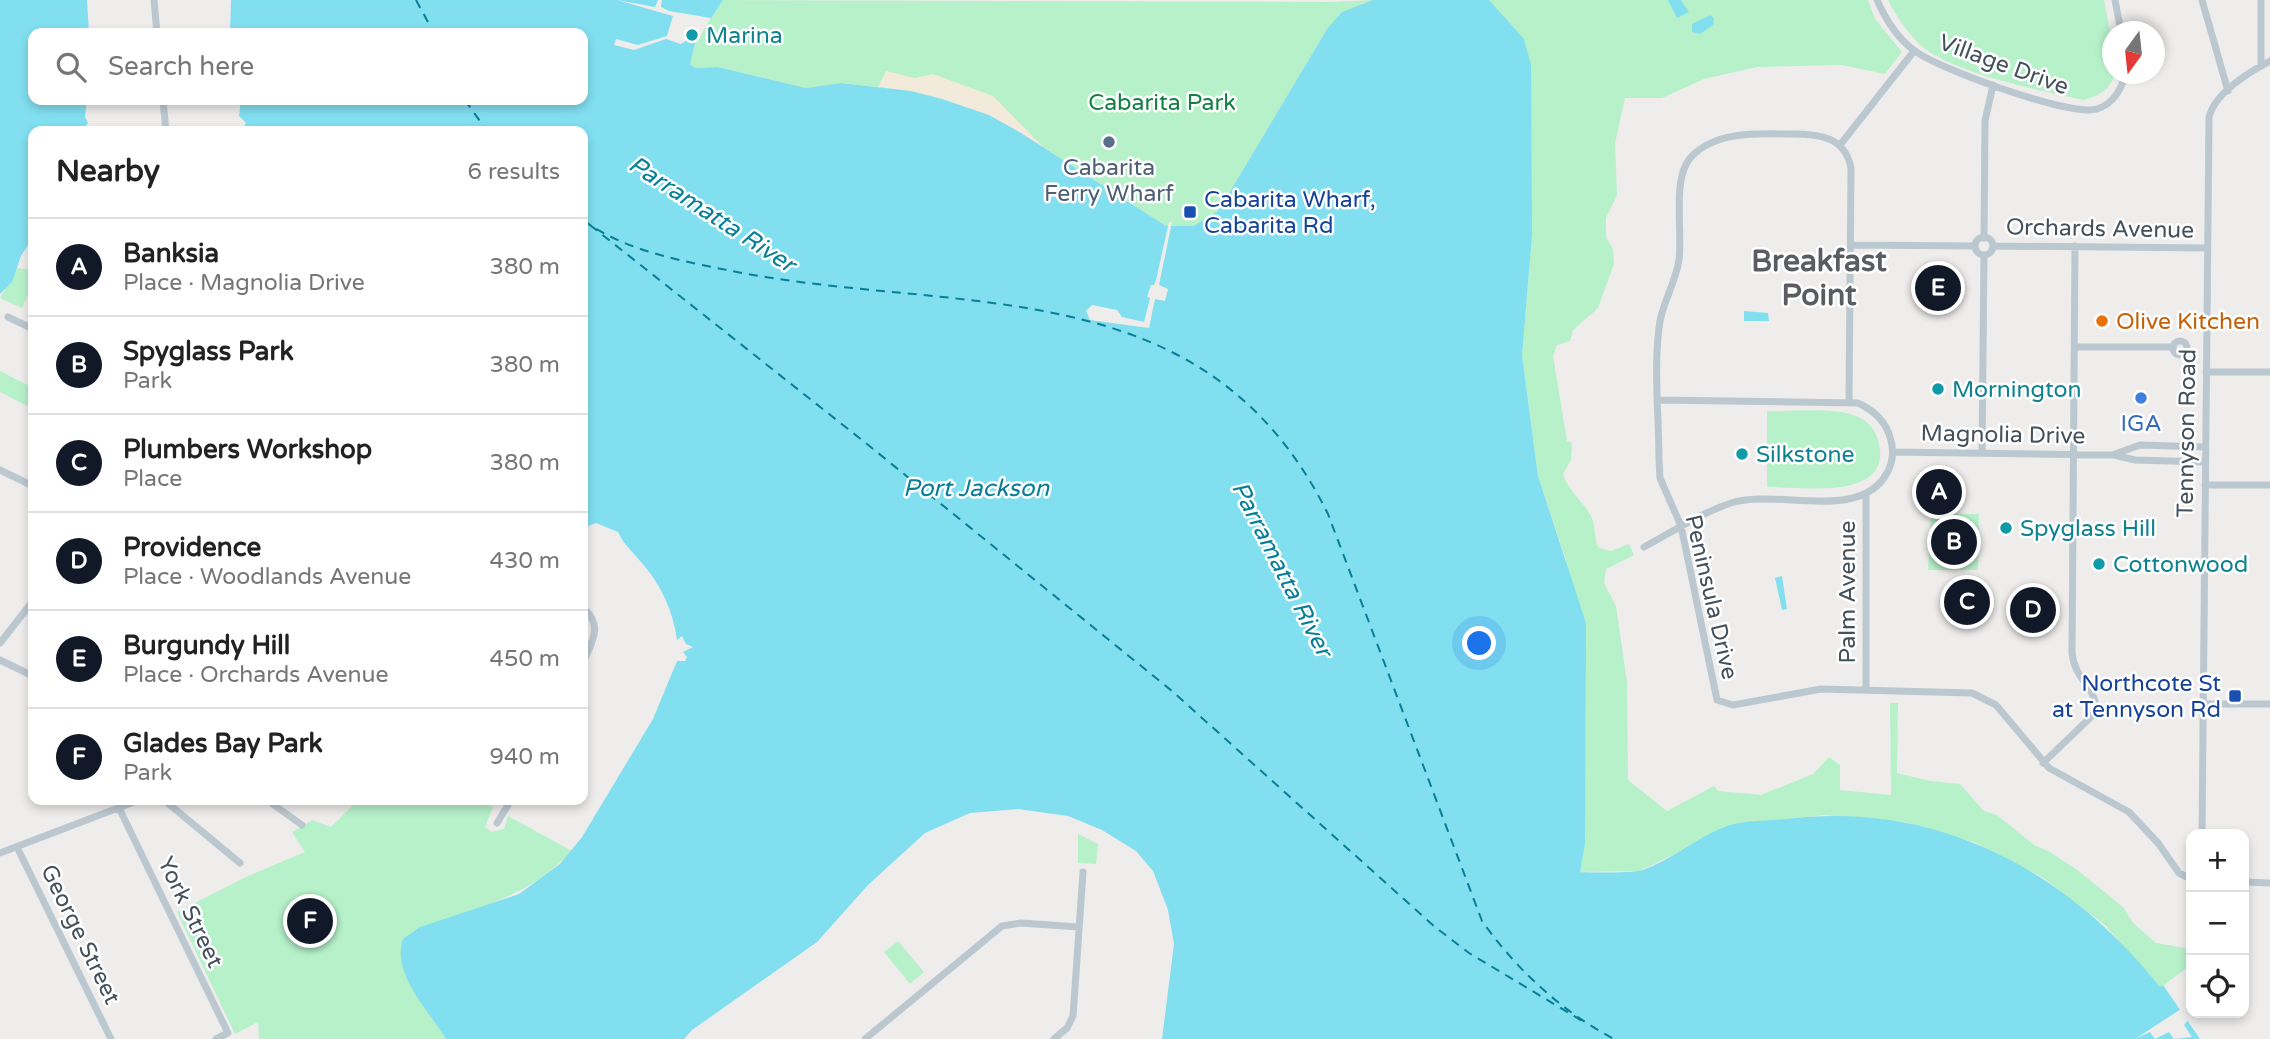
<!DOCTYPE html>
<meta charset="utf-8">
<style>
body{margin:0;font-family:"Varela Round",sans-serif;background:#f2f2f2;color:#222}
.controls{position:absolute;right:21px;bottom:21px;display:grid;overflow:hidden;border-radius:14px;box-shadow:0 4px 10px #0003}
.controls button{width:63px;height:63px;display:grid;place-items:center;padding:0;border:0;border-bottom:2px solid #e0e0e0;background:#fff;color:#222;font:35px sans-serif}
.compass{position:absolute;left:2102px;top:21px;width:63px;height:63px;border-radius:50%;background:#fff;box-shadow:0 4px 10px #0003;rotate:195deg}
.you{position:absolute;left:1480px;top:644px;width:24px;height:24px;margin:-18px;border:5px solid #fff;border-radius:50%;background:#1a73e8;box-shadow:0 0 0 10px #1a73e833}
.badge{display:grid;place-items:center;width:46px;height:46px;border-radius:50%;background:#111827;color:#fff;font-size:23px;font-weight:700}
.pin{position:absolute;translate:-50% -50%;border:4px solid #fff;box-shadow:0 2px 7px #0006}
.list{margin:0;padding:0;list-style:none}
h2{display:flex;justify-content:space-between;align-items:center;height:91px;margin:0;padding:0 28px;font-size:30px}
h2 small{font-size:23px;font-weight:400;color:#767676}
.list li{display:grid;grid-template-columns:46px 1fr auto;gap:21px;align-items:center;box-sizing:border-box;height:98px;padding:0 28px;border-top:2px solid #e0e0e0}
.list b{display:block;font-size:26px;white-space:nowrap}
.list p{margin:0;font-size:23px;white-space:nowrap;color:#767676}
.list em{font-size:23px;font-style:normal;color:#767676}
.icon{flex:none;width:38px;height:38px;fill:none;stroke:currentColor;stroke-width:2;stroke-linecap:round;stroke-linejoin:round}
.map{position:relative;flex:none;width:2270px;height:1039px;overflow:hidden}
.search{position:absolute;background:#fff;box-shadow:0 4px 10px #0003;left:28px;top:28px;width:560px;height:77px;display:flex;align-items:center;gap:18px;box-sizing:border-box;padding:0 24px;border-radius:14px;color:#767676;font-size:26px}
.panel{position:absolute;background:#fff;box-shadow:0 4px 10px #0003;left:28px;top:126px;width:560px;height:679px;border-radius:14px}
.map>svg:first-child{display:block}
.green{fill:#b7f1ca}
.sand{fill:#f2eadb}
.water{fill:#82dff0}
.pier{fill:#efecec}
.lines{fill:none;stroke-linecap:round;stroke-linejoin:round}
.ferry{stroke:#077f96;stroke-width:2;stroke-dasharray:9 7;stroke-linecap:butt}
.street{stroke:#bcc8d0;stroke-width:7}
.culture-dot{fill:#0f9aa8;stroke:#fff;stroke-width:2.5}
.service-dot{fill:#5c6f8a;stroke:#fff;stroke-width:2.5}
.transit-dot{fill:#1a4fb4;stroke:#fff;stroke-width:2.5}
.food-dot{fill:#e8710a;stroke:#fff;stroke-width:2.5}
.shop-dot{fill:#3f7fe0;stroke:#fff;stroke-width:2.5}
.labels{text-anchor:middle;stroke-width:5;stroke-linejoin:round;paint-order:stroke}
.culture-label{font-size:23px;fill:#0d838f;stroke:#fff;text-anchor:start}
.street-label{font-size:23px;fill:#44515b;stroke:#fff}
.park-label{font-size:23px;fill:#127f43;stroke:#fff}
.service-label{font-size:23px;fill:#4e5e75;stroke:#fff}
.transit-label{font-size:23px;fill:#164399;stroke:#fff;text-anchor:start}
.food-label{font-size:23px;fill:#c56008;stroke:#fff;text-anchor:start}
.shop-label{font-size:23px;fill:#366cbe;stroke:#fff}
.water-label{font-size:24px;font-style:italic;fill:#077f96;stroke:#fff}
.district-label{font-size:30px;font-weight:bold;fill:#595d62;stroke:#fff}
</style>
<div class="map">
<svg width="2270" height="1039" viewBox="0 0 2270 1039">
<rect width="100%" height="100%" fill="#efecec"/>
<path class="green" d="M 723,0 L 1331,2 L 1373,0 L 1358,6 L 1327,29 L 1219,210 L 1195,226 L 1166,226 L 1021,133 L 942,99 L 911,91 L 841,83 L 806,88 L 718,67 L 695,68 L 690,64 L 695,43 Z
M 1489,0 L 1868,0 L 1875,19 L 1902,52 L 1885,74 L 1841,65 L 1757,67 L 1704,79 L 1662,98 L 1625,98 L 1615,143 L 1617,195 L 1606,218 L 1606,237 L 1613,249 L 1614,264 L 1598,308 L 1573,330 L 1570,341 L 1557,345 L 1553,356 L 1567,441 L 1572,443 L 1571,460 L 1563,474 C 1568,491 1583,501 1591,516 C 1596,526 1593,537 1599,548 L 1611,551 L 1629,544 L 1634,555 L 1606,569 L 1604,583 L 1616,606 L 1627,682 L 1628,780 L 1667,811 L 1714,786 L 1718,791 L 1761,795 L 1813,774 L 1829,757 L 1840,765 L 1840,790 L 1891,795 L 1890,703 L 1898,703 L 1897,773 L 1930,781 L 1960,784 L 1984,811 L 1997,815 L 2034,845 L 2048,851 L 2076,869 L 2123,907 L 2133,923 L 2156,943 L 2191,949 L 2188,967 L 2160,988 L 2106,926 L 2042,877 L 1974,842 L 1903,822 L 1824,815 L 1755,823 L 1697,843 L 1640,871 L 1580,872 L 1582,848 L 1566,560 L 1538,476 L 1522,355 L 1532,235 L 1530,198 Z
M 1888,0 L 2104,0 L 2111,37 L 2112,74 L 2115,74 C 2109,91 2100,95 2084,100 C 2039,90 1960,75 1924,48 C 1910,37 1896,16 1888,0 Z
M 17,268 L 33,270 L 33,283 L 22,308 L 0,298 Z
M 0,371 L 33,388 L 33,409 L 0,392 Z
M 1767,411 C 1794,412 1828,407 1853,415 C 1866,419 1875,428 1878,440 C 1896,502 1801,487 1767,487 Z
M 1931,514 L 1979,514 L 1978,570 L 1928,570 Z
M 358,800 L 478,800 L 493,807 L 485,827 L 492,832 L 504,829 L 508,816 L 572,851 C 533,892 497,901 446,919 L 422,999 L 446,1039 L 259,1039 L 258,1022 L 235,1034 L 177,912 L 248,876 L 305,852 L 292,832 L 312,820 L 331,827 Z
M 1078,834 L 1098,844 L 1096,864 L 1078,863 Z
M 898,941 L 924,972 L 910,984 L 884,952 Z"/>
<path class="sand" d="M 886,71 L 915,78 L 933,74 L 993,96 L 1050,154 C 997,116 943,94 878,87 Z"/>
<path class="water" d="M 0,0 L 87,0 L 89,33 L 33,33 L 33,100 L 87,100 L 85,117 L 88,123 L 82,131 L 33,131 L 33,237 L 21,256 L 12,282 L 0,294 Z
M 231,0 L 723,0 L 695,43 L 690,64 L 695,68 L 718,67 L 806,88 L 841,83 L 911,91 L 942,99 L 989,115 L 1021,133 L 1166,226 L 1194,226 L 1219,210 L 1327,29 L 1342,12 L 1373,0 L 1489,0 L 1524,39 L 1531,65 L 1532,235 L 1522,355 L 1538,476 L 1586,623 L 1585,844 L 1580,872 C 1593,873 1633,873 1643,870 C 1671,860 1695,839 1722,828 C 1740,820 1766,821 1786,819 C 1937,800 2068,871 2160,987 L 2163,985 L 2200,1039 L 1162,1039 L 1174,944 L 1168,910 L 1153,871 L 1136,851 L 1102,830 L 1068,816 L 1018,809 L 970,813 L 925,833 L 868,885 L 817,942 L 692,1030 L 684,1039 L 446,1039 C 429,1010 391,974 403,939 L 420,927 L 519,894 L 560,864 L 582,837 L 653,719 L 677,661 L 685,661 L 687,657 L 683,652 L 693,647 L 686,644 L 682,636 L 677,640 C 673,611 661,584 641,562 C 632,551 624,545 618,532 L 596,523 L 583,528 L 583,131 L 242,131 L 246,123 L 239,116 L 241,100 L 583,100 L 583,33 L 230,33 Z
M 1668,0 L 1681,0 L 1689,12 L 1677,18 Z
M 1710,15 L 1714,18 L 1713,25 L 1700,34 L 1692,32 L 1692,24 Z
M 1744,311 L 1768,313 L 1769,321 L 1744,321 Z
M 1782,576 L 1787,609 L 1782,610 L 1775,578 Z"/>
<path class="pier" d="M 617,0 L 655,7 L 658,0 L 662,0 L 661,7 L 669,11 L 711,18 L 696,43 L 687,40 L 681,44 L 666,39 L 634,50 L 614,45 L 616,39 L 638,45 L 667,36 L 673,16 Z
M 1169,222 L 1172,222 L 1159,285 L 1168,289 L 1165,301 L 1155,299 L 1149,328 L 1090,320 L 1086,311 L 1092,305 L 1117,310 L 1122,317 L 1144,322 L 1150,298 L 1147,297 L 1151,285 L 1154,285 L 1156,280 Z
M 2181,1009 L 2188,1020 L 2184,1025 L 2192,1037 L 2174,1039 L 2169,1032 L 2155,1039 L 2150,1032 L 2135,1039 Z"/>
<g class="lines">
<path class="ferry" d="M 416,0 L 434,33
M 465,100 L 487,131
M 583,220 C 625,251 682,261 732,271 C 959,316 1205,266 1328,514 L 1482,921 C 1517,970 1561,1011 1614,1039
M 590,225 L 867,444 L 1172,691 L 1435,927 L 1469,953 L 1584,1022"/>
<path class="street" d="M 154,0 L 157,33
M 1877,0 C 1885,18 1898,39 1915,51 C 1939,69 2070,117 2097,109 C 2113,104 2122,89 2125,74
M 2115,0 L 2121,32
M 2202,0 L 2228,91
M 2261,66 L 2261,0
M 163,100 L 166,131
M 1840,145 L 1914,51
M1975 246a9 9 0 1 1 18 0a9 9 0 1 1-18 0Z
M 1984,238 L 1985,121 L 1993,85
M 1851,245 L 1975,246
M 1993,246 L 2207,248
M 8,317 L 33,329
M2173 348a7 7 0 1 1 14 0a7 7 0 1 1-14 0Z
M 2074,347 L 2173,347
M 2206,372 L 2270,372
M 1849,401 L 1851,168 C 1845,137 1820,134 1793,134 C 1760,134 1718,130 1692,156 C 1671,177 1683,231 1679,260 C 1676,281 1664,300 1660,321 C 1653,364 1659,417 1659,460 L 1660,478 L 1681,526 L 1717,700 L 1733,705 L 1821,689 L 1972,693 L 1996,705 L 2049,768 L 2129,812 L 2158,843 L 2179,873 L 2191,879
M 1893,452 L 2114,455 L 2135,460 L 2205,462
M 1982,453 L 1984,255
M 2115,454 L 2140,445 L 2205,447
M 0,470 L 33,486
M 2205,485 L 2270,485
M 1644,547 C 1672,532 1701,513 1731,503 C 1776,488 1860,523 1887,473 C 1893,462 1894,449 1890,437 C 1885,420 1873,410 1858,403 L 1659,400
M 583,608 C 604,625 592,642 583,663
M 0,643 L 33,601
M 0,660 L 33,676
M 1866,689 L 1866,495
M 2203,704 L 2270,704
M 2043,763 L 2092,716 L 2096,707 C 2094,685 2075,680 2072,653 L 2075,246
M 164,800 L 240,863
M 267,800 L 302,825
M 119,808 L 228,1033 L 216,1039
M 497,823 L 511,800
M 2202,834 L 2209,117 C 2215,93 2249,72 2270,61
M 17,847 L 111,1039
M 0,853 L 139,800
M 2244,882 L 2270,883
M 865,1039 L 1002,926 L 1021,923 L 1079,927
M 1054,1039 L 1067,1028 L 1073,1016 L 1083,872"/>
</g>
<g class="culture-dot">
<circle cx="692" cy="35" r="7"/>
<circle cx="1938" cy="389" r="7"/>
<circle cx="1742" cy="454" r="7"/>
<circle cx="2006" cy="528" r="7"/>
<circle cx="2099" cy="564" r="7"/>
</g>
<circle class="service-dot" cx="1109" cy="142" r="7"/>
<g class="transit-dot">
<rect x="1183" y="205" width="14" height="14" rx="3.5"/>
<rect x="2228" y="689" width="14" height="14" rx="3.5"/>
</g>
<circle class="food-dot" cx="2102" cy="321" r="7"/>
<circle class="shop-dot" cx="2141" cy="398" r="7"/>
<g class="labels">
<g class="culture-label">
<text x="706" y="43">Marina</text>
<text x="1952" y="397">Mornington</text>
<text x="1756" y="462">Silkstone</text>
<text x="2020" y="536">Spyglass Hill</text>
<text x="2113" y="572">Cottonwood</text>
</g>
<g class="street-label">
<text transform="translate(2004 64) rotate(20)" y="8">Village Drive</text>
<text transform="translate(2100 228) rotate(1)" y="8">Orchards Avenue</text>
<text transform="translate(2186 433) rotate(-89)" y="8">Tennyson Road</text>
<text transform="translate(2003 434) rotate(1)" y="8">Magnolia Drive</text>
<text transform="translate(1847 592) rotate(-90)" y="8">Palm Avenue</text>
<text transform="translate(1712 597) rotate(77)" y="8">Peninsula Drive</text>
<text transform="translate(191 912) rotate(64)" y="8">York Street</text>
<text transform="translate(81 934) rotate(64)" y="8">George Street</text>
</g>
<g class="park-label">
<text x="1162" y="110">Cabarita Park</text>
</g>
<g class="service-label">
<text x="1109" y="175">Cabarita<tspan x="1109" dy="26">Ferry Wharf</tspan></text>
</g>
<g class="transit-label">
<text x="1204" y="207">Cabarita Wharf,<tspan x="1204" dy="26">Cabarita Rd</tspan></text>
<text x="2221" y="691" text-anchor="end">Northcote St<tspan x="2221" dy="26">at Tennyson Rd</tspan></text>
</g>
<g class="food-label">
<text x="2116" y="329">Olive Kitchen</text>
</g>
<g class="shop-label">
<text x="2141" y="431">IGA</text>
</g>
<g class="water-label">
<text transform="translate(712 214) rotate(33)" y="8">Parramatta River</text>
<text x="976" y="496">Port Jackson</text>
<text transform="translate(1282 569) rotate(63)" y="8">Parramatta River</text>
</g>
<g class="district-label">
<text x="1819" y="271">Breakfast<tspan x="1819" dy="34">Point</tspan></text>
</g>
</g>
</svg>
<div class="controls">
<button>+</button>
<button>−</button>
<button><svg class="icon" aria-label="locate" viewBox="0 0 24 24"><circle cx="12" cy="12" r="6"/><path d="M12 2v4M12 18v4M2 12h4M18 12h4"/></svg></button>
</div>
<svg class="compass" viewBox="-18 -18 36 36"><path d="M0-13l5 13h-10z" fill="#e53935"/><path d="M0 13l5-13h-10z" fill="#767676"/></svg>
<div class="you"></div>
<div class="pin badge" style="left:1939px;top:492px">A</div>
<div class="pin badge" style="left:1954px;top:542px">B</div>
<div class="pin badge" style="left:1967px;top:602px">C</div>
<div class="pin badge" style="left:2033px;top:610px">D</div>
<div class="pin badge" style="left:1938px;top:288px">E</div>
<div class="pin badge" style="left:310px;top:921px">F</div>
<div class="search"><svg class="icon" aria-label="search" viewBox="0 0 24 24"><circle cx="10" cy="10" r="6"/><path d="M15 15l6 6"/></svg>Search here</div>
<section class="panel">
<h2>Nearby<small>6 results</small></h2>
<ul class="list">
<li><span class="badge">A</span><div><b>Banksia</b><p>Place · Magnolia Drive</p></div><em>380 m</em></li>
<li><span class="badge">B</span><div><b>Spyglass Park</b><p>Park</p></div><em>380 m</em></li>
<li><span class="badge">C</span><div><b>Plumbers Workshop</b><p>Place</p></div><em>380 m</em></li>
<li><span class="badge">D</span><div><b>Providence</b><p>Place · Woodlands Avenue</p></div><em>430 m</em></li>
<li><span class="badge">E</span><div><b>Burgundy Hill</b><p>Place · Orchards Avenue</p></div><em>450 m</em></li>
<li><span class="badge">F</span><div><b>Glades Bay Park</b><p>Park</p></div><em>940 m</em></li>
</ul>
</section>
</div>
